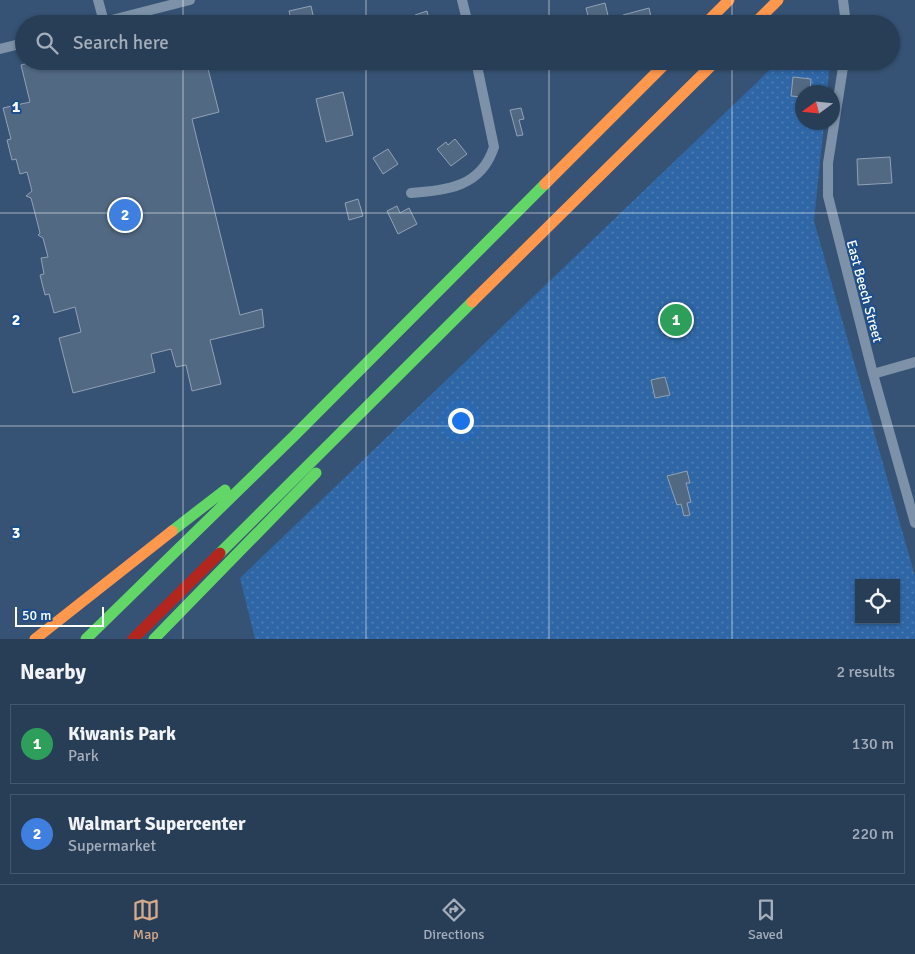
<!DOCTYPE html>
<style>
body{margin:0;font-family:Signika,sans-serif;background:#30455d;color:#f1f3f6}
.controls{position:absolute;right:15px;bottom:15px;display:grid;overflow:hidden;border-radius:0px;box-shadow:0 1px 4px #0004}
.controls button{width:45px;height:45px;display:grid;place-items:center;padding:0;border:0;border-bottom:1px solid #44576d;background:#283e57;color:#f1f3f6;font:25px sans-serif}
.compass{position:absolute;left:795px;top:85px;width:45px;height:45px;border-radius:50%;background:#283e57;box-shadow:0 1px 4px #0004;rotate:255deg}
.scale{position:absolute;left:15px;bottom:12px;width:89px;box-sizing:border-box;padding-left:5px;border:2px solid #fff;border-top:0;font-size:14px;line-height:18px;white-space:nowrap;color:#fff;-webkit-text-stroke:4px #1b4f8f;paint-order:stroke}
.you{position:absolute;left:460px;top:420px;width:18px;height:18px;margin:-12px;border:4px solid #fff;border-radius:50%;background:#1a73e8;box-shadow:0 0 0 8px #1a73e833}
.badge{display:grid;place-items:center;width:32px;height:32px;border-radius:50%;background:#d6ab8b;color:#fff;font-size:16px;font-weight:700}
.pin{position:absolute;translate:-50% -50%;border:2px solid #fff;box-shadow:0 1px 5px #0006}
.list{margin:0;padding:0;list-style:none}
h2{display:flex;justify-content:space-between;align-items:center;height:65px;margin:0;padding:0 20px;font-size:21px}
h2 small{font-size:16px;font-weight:400;color:#a5aeba}
.list li{display:grid;grid-template-columns:32px 1fr auto;gap:15px;align-items:center;box-sizing:border-box;height:80px;margin:0 10px 10px;padding:0 10px;border:1px solid #44576d;border-radius:0px}
.list b{display:block;font-size:19px;white-space:nowrap}
.list p{margin:0;font-size:16px;white-space:nowrap;color:#a5aeba}
.list em{font-size:16px;font-style:normal;color:#a5aeba}
.icon{flex:none;width:28px;height:28px;fill:none;stroke:currentColor;stroke-width:2;stroke-linecap:round;stroke-linejoin:round}
.map{position:relative;flex:none;width:915px;height:639px;overflow:hidden}
.search{position:absolute;background:#283e57;box-shadow:0 1px 4px #0004;left:15px;right:15px;top:15px;height:55px;display:flex;align-items:center;gap:12px;box-sizing:border-box;padding:0 18px;border-radius:28px;color:#a5aeba;font-size:19px}
.sheet{height:245px;background:#283e57}
nav{display:flex;justify-content:space-around;align-items:center;box-sizing:border-box;height:70px;border-top:1px solid #44576d;background:#283e57;font-size:14px;color:#a5aeba}
nav a{display:grid;justify-items:center;gap:2px}
nav .on{color:#d6ab8b}
.map>svg:first-child{display:block}
.park{fill:url(#park-dots);fill-rule:evenodd}
.building{fill:#526984;stroke:#92a2b6}
.lines{fill:none;stroke-linecap:round;stroke-linejoin:round}
.street{stroke:#7d92a8;stroke-width:10}
.fast{stroke:#63d668;stroke-width:11}
.slow{stroke:#ff974d;stroke-width:11}
.jam{stroke:#b3261e;stroke-width:11}
.grid{fill:none;stroke:#fff;stroke-width:1;stroke-opacity:0.55}
.labels{text-anchor:middle;stroke-width:4;stroke-linejoin:round;paint-order:stroke}
.street-label{font-size:14px;fill:#fff;stroke:#1b4f8f}
.grid-label{font-size:16px;text-anchor:middle;font-weight:bold;fill:#fff;stroke:#1b4f8f;stroke-width:4;stroke-linejoin:round;paint-order:stroke}
</style>
<div class="map">
<svg width="915" height="639" viewBox="0 0 915 639">
<defs>
<pattern id="park-dots" width="8" height="8" patternUnits="userSpaceOnUse" patternTransform="scale(1.25)"><rect width="8" height="8" fill="#2f66a5"/><path d="M2 2h.1M6 6h.1" fill="none" stroke="#4e7db2" stroke-width="1.8" stroke-linecap="round"/></pattern>
</defs>
<rect width="100%" height="100%" fill="#365274"/>
<path class="park" d="M 779,61 L 830,61 L 827,92 L 802,92 L 802,122 L 824,123 L 814,221 L 915,576 L 915,639 L 255,639 L 240,578 ZM 859,583 L 896,583 L 896,620 L 859,620 Z"/>
<path class="building" d="M 605,3 L 610,24 L 590,24 L 586,8 Z
M 311,6 L 315,24 L 292,24 L 289,11 Z
M 649,8 L 652,21 L 626,24 L 623,15 Z
M 427,11 L 430,23 L 417,24 L 415,15 Z
M 513,17 L 515,24 L 494,24 Z
M 36,61 L 206,61 L 219,112 L 192,119 L 240,315 L 262,309 L 264,327 L 210,340 L 221,384 L 192,391 L 186,365 L 176,367 L 171,349 L 151,354 L 155,372 L 73,393 L 59,338 L 81,332 L 75,307 L 54,313 L 49,294 L 45,295 L 40,275 L 44,274 L 41,258 L 48,257 L 43,238 L 38,235 L 40,233 L 31,198 L 26,196 L 32,191 L 27,172 L 20,174 L 16,159 L 12,160 L 7,140 L 11,139 L 3,108 L 30,102 L 21,65 Z
M 793,77 L 811,79 L 810,92 L 802,92 L 802,97 L 791,96 Z
M 343,92 L 353,135 L 326,142 L 316,99 Z
M 521,108 L 524,119 L 519,120 L 523,135 L 517,136 L 510,110 Z
M 455,139 L 467,154 L 451,166 L 437,149 L 446,142 L 448,145 Z
M 388,149 L 398,164 L 383,174 L 373,158 Z
M 890,157 L 892,183 L 858,185 L 857,159 Z
M 358,199 L 363,216 L 349,220 L 345,203 Z
M 397,206 L 400,213 L 409,208 L 417,224 L 398,234 L 387,211 Z
M 665,377 L 670,395 L 655,398 L 651,380 Z
M 687,471 L 690,483 L 686,483 L 691,502 L 687,503 L 690,515 L 684,516 L 681,504 L 677,505 L 667,476 Z"/>
<g class="lines">
<path class="street" d="M 98,0 L 104,22
M 462,0 L 468,24
M 843,0 L 846,24
M 96,24 L 190,0
M 0,49 L 24,43
M 844,61 L 828,163 L 828,196 L 873,374 L 915,523
M 411,193 C 448,190 481,187 494,147 L 476,61
M 873,374 L 915,362"/>
<path class="fast" d="M 172,531 L 225,490
M 220,553 L 472,302
M 86,639 L 294,436 L 545,184
M 154,639 L 316,473"/>
<path class="slow" d="M 705,24 L 729,0
M 754,24 L 778,0
M 545,184 L 668,61
M 472,302 L 716,61
M 35,639 L 172,531"/>
<path class="jam" d="M 133,639 L 220,553"/>
</g>
<path class="grid" d="M 183,0 L 183,24M 366,0 L 366,24M 549,0 L 549,24M 732,0 L 732,24M 183,61 L 183,639M 366,61 L 366,639M 549,61 L 549,639M 732,61 L 732,639M 0,213 L 915,213M 0,426 L 915,426"/>
<g class="labels">
<g class="street-label">
<text transform="translate(865 291) rotate(75)" y="5">East Beech Street</text>
</g>
</g>
<g class="grid-label">
<text x="16" y="112">1</text>
<text x="16" y="325">2</text>
<text x="16" y="538">3</text>
</g>
</svg>
<div class="controls">
<button><svg class="icon" aria-label="locate" viewBox="0 0 24 24"><circle cx="12" cy="12" r="6"/><path d="M12 2v4M12 18v4M2 12h4M18 12h4"/></svg></button>
</div>
<svg class="compass" viewBox="-18 -18 36 36"><path d="M0-13l5 13h-10z" fill="#e53935"/><path d="M0 13l5-13h-10z" fill="#a5aeba"/></svg>
<div class="scale">50 m</div>
<div class="you"></div>
<div class="pin badge" style="left:676px;top:320px;background:#2e9e5b">1</div>
<div class="pin badge" style="left:125px;top:215px;background:#3f7fe0">2</div>
<div class="search"><svg class="icon" aria-label="search" viewBox="0 0 24 24"><circle cx="10" cy="10" r="6"/><path d="M15 15l6 6"/></svg>Search here</div>
</div>
<section class="sheet">
<h2>Nearby<small>2 results</small></h2>
<ul class="list">
<li><span class="badge" style="background:#2e9e5b">1</span><div><b>Kiwanis Park</b><p>Park</p></div><em>130 m</em></li>
<li><span class="badge" style="background:#3f7fe0">2</span><div><b>Walmart Supercenter</b><p>Supermarket</p></div><em>220 m</em></li>
</ul>
</section>
<nav>
<a class="on"><svg class="icon" aria-label="map" viewBox="0 0 24 24"><path d="M3 6l6-2 6 2 6-2v14l-6 2-6-2-6 2zM9 4v14M15 6v14"/></svg>Map</a>
<a><svg class="icon" aria-label="directions" viewBox="0 0 24 24"><path d="M12 3l9 9-9 9-9-9zM9 14v-3h6M13 9l2 2-2 2"/></svg>Directions</a>
<a><svg class="icon" aria-label="saved" viewBox="0 0 24 24"><path d="M7 4h10v16l-5-4-5 4z"/></svg>Saved</a>
</nav>
